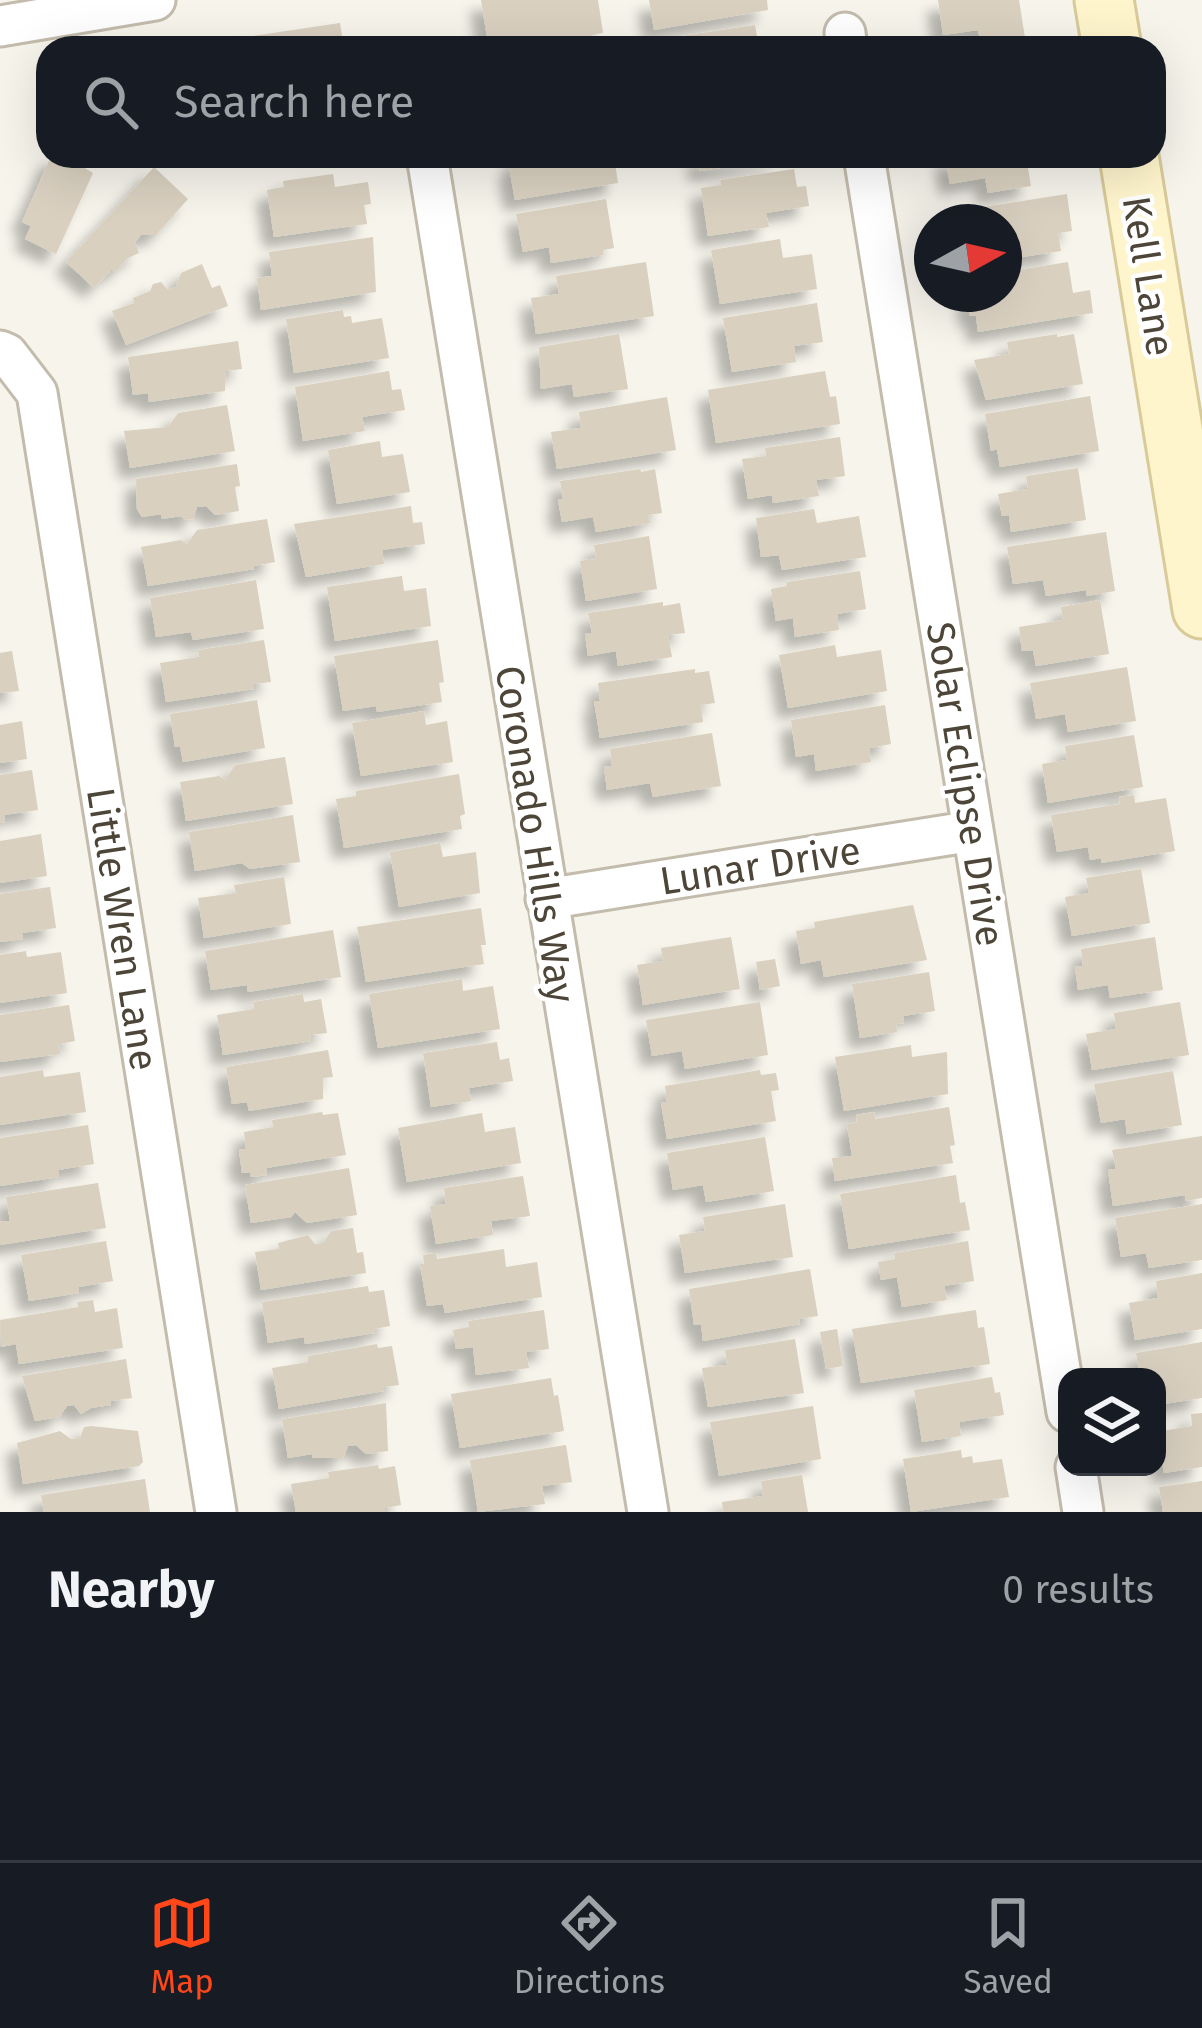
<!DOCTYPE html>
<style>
body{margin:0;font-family:"Fira Sans",sans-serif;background:#242831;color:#f1f3f6}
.controls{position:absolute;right:36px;bottom:36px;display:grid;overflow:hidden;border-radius:24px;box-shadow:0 12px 48px #0002}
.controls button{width:108px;height:108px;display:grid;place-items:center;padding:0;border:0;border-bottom:3px solid #363941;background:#171b24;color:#f1f3f6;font:60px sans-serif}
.compass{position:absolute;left:914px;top:204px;width:108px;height:108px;border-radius:50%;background:#171b24;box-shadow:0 12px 48px #0002;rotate:82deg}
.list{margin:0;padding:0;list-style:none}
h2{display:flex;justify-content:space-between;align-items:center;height:156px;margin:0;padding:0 48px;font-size:51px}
h2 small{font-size:39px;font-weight:400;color:#9ea1a6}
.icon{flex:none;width:66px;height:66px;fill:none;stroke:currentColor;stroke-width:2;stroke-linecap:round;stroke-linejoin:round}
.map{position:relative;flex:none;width:1202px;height:1512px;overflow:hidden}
.search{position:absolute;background:#171b24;box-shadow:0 12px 48px #0002;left:36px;right:36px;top:36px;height:132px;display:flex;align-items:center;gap:30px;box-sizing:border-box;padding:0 42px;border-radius:36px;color:#9ea1a6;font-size:45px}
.sheet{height:348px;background:#171b24}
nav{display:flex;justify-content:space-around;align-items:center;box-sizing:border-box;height:168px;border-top:3px solid #363941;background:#171b24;font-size:33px;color:#9ea1a6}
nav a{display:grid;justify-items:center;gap:6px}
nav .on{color:#ff471a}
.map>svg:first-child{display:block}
.building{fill:#d9d0c0;filter:url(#shadow)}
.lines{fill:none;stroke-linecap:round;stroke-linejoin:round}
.street-casing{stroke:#c3bcad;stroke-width:45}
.secondary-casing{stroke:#d9ca99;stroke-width:63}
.street{stroke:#fff;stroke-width:39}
.secondary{stroke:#fff5cd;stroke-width:57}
.labels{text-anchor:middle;stroke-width:9;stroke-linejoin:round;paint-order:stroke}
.street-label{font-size:39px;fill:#4c4538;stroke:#fff}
</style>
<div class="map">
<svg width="1202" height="1512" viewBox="0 0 1202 1512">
<defs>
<filter id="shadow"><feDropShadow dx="-11" dy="11" stdDeviation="6" flood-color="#0004"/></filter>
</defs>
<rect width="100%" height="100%" fill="#f6f4eb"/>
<path class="building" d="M 481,0 L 598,0 L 603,33 L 592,35 L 593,38 L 527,48 L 494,48 L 493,36 L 487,37 Z
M 649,0 L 767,0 L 768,10 L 654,30 Z
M 938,0 L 1019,0 L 1025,38 L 981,44 L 978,30 L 943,35 Z
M 340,23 L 344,48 L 228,48 L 226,40 Z
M 755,25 L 759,48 L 657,48 L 683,41 L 682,36 Z
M 51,156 L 65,156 L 93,173 L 56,254 L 25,239 L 31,226 L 22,222 Z
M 514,156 L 614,156 L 618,183 L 515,200 L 509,167 L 515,166 Z
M 697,156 L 779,156 L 779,159 L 700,171 Z
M 945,156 L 1026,156 L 1031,186 L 988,193 L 985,178 L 950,184 Z
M 154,167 L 188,199 L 156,235 L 141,235 L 135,242 L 139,253 L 128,258 L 115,272 L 112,269 L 94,288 L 66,262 Z
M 794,169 L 797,187 L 806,186 L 809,206 L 766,213 L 769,227 L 708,236 L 701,188 L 721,185 L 720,180 Z
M 333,174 L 335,187 L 368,182 L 371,204 L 364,205 L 367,224 L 274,237 L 267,190 L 284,187 L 283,181 Z
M 1067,194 L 1072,231 L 1058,233 L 1061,251 L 1004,260 L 1004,222 L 986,222 L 983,207 Z
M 606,199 L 614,248 L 603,250 L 603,255 L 551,263 L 549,247 L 523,252 L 516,214 Z
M 373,237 L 376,292 L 261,310 L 257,278 L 272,276 L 269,252 Z
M 780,239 L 783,258 L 812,254 L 817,289 L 720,304 L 711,250 Z
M 646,262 L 654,316 L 536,334 L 531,298 L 559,294 L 556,276 Z
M 1068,262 L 1073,293 L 1090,290 L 1093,313 L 978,332 L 976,316 L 970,316 L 967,294 L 1004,294 L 1004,272 Z
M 202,264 L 212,288 L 220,285 L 228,306 L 126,345 L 112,311 L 134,303 L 133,298 L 150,291 L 153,284 L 161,282 L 168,290 L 176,287 L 181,273 Z
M 817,303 L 823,342 L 794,346 L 796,362 L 732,372 L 723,318 Z
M 343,310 L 344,317 L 351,316 L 352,323 L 382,318 L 389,358 L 294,373 L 286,319 Z
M 619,334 L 628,389 L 574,397 L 572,384 L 541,389 L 539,347 Z
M 1057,334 L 1057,337 L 1074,334 L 1083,384 L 986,400 L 974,360 L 1009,354 L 1007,342 Z
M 238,341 L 242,369 L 226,371 L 225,391 L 149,402 L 148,393 L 133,395 L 128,357 Z
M 389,371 L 392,390 L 401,389 L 405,410 L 362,417 L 365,431 L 303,441 L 295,387 Z
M 825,371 L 830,397 L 836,396 L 840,424 L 716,443 L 708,390 Z
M 1090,396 L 1099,451 L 1000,467 L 997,449 L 991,451 L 985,414 Z
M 667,397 L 676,450 L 557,469 L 551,432 L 581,428 L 579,412 Z
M 227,405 L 235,451 L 130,468 L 124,431 L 168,427 L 178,413 Z
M 840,437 L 845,476 L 816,480 L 819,496 L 773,503 L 772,495 L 748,499 L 742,459 L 766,456 L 765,448 Z
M 380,441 L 382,457 L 403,454 L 410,492 L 337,504 L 328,450 Z
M 237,464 L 240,486 L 235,487 L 239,511 L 215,515 L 206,506 L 197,507 L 193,519 L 185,520 L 181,516 L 162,519 L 161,514 L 142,517 L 137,509 L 136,479 Z
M 1078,468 L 1086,520 L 1011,532 L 1009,515 L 1002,516 L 998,494 L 1028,489 L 1026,476 Z
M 640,469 L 641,472 L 655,469 L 662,513 L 648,515 L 650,523 L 596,532 L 593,517 L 562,522 L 558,500 L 563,499 L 560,481 Z
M 411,506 L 413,523 L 422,522 L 425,544 L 382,550 L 384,564 L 306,577 L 294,524 Z
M 814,509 L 817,523 L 859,516 L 866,557 L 782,570 L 779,555 L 761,557 L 756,518 Z
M 267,519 L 275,562 L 253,566 L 254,569 L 148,586 L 141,547 L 181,540 L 187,544 L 197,530 Z
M 1106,532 L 1115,591 L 1087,596 L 1086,590 L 1046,596 L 1043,580 L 1013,584 L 1007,547 Z
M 649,536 L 657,589 L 586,601 L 580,561 L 596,558 L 594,545 Z
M 860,571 L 866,609 L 837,614 L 839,630 L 795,637 L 793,618 L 776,621 L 771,589 L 787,586 L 787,582 Z
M 402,576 L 404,591 L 426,588 L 431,626 L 335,641 L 327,587 Z
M 256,580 L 264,629 L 193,640 L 191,632 L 156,637 L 150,598 Z
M 1100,600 L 1109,654 L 1036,666 L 1033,650 L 1022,651 L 1019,627 L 1063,620 L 1061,607 Z
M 663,602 L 663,606 L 680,603 L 685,633 L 668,635 L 672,657 L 618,666 L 616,651 L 588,656 L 585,634 L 592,633 L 588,613 Z
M 264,640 L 271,682 L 254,684 L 254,689 L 166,702 L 160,663 L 199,657 L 198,650 Z
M 438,640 L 444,682 L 439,683 L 442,702 L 377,712 L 376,706 L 343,711 L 334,656 Z
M 835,645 L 837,657 L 881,650 L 887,691 L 788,708 L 779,655 Z
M 12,651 L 19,691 L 0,693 L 0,653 Z
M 1127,667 L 1136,721 L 1068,732 L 1065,714 L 1036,719 L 1030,683 Z
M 695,669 L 695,673 L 709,671 L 715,703 L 701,705 L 703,722 L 600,738 L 594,701 L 600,701 L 598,683 Z
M 257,700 L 265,748 L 183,762 L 180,746 L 175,747 L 170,714 Z
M 885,705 L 891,744 L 869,748 L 871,762 L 816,771 L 814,754 L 796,757 L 791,720 Z
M 424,711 L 426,725 L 447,721 L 453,762 L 361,776 L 352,723 Z
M 22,721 L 27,759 L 0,763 L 0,725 Z
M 712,733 L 721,786 L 653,797 L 650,783 L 607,790 L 604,767 L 612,766 L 610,749 Z
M 1134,735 L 1143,787 L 1048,803 L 1042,764 L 1067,760 L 1065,746 Z
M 285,757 L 293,804 L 186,821 L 180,782 L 219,776 L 225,780 L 235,765 Z
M 32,770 L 38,810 L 4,815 L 5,822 L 0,823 L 0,775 Z
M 459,774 L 465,814 L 460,816 L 462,829 L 344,848 L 336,799 L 356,796 L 356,791 Z
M 1134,795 L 1135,803 L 1166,798 L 1175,851 L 1101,863 L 1101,858 L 1090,860 L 1088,847 L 1057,852 L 1051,815 L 1120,804 L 1119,797 Z
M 293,815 L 300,862 L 250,869 L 242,863 L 195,871 L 189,832 Z
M 41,834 L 47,876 L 0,883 L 0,841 Z
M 440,843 L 443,857 L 476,852 L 480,893 L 399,907 L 390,852 Z
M 1141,869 L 1150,923 L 1072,936 L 1065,897 L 1089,893 L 1086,878 Z
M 284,877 L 291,924 L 204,938 L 198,898 L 236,893 L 234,885 Z
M 50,887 L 56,928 L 22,933 L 23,939 L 0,942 L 0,894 Z
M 913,905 L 927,960 L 824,977 L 821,960 L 801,964 L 796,931 L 815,928 L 814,922 Z
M 481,908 L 486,945 L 481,945 L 484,964 L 366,982 L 357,927 Z
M 333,930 L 341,977 L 248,992 L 247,985 L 211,990 L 205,951 Z
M 731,937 L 740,989 L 643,1005 L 637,965 L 663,961 L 661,948 Z
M 1155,937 L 1163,990 L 1110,998 L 1108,985 L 1078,990 L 1075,967 L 1083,966 L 1081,949 Z
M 26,951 L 27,957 L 61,952 L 67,993 L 0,1003 L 0,955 Z
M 775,959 L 780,986 L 760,990 L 756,962 Z
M 929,972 L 935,1011 L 903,1016 L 904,1023 L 896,1024 L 897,1032 L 860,1038 L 852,984 Z
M 462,979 L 463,991 L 493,986 L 500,1029 L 378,1048 L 369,994 Z
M 303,994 L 304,1002 L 321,999 L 327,1033 L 310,1035 L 311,1041 L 223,1055 L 217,1015 L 254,1009 L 253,1002 Z
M 760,1002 L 768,1055 L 685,1069 L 682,1051 L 652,1056 L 646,1020 Z
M 1180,1002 L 1189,1055 L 1092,1070 L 1086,1034 L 1116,1029 L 1114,1013 Z
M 69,1005 L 75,1041 L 59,1044 L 60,1054 L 0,1062 L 0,1015 Z
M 497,1042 L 500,1060 L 509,1058 L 513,1081 L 469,1088 L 471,1101 L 431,1107 L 423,1053 Z
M 911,1045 L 912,1057 L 947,1052 L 948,1094 L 844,1111 L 835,1057 Z
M 328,1050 L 333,1077 L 323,1078 L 323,1099 L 249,1111 L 247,1102 L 232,1104 L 226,1067 Z
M 43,1070 L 44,1077 L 80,1072 L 86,1112 L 0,1125 L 0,1077 Z
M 760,1070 L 761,1075 L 776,1073 L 779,1090 L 771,1091 L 776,1121 L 667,1139 L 661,1103 L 667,1102 L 665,1086 Z
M 1173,1071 L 1182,1125 L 1127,1134 L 1125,1119 L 1101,1123 L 1094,1084 Z
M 949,1107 L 955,1145 L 950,1146 L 953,1163 L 835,1181 L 832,1158 L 852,1156 L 847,1124 L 857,1122 L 856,1115 L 874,1112 L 875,1119 Z
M 322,1112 L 323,1115 L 338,1113 L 346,1155 L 266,1168 L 267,1175 L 251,1177 L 250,1172 L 242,1173 L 239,1150 L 246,1149 L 244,1132 L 273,1127 L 272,1120 Z
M 482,1113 L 485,1132 L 515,1127 L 521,1163 L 407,1182 L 398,1128 Z
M 88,1125 L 94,1164 L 58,1170 L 59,1177 L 0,1186 L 0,1138 Z
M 1202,1136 L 1202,1198 L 1186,1201 L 1185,1195 L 1113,1206 L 1108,1170 L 1116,1169 L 1112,1150 Z
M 765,1137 L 774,1191 L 706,1202 L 703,1185 L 673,1190 L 667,1153 Z
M 349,1168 L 357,1215 L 307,1223 L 295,1212 L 291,1217 L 251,1223 L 245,1185 Z
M 956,1175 L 960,1203 L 965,1202 L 970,1230 L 849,1249 L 840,1194 Z
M 523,1176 L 530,1216 L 491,1221 L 493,1235 L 436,1244 L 430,1206 L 446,1204 L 444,1188 Z
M 98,1183 L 106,1228 L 0,1245 L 0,1222 L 10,1221 L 6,1197 Z
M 785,1204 L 793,1257 L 685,1273 L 679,1235 L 705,1231 L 703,1217 Z
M 1202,1204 L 1202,1260 L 1149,1268 L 1146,1253 L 1121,1257 L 1115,1218 Z
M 353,1228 L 357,1253 L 363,1252 L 366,1273 L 261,1290 L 255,1252 L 279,1249 L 278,1243 L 308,1235 L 315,1244 L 323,1243 L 331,1231 Z
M 106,1241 L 113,1281 L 79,1287 L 79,1293 L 29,1301 L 21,1255 Z
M 968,1241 L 974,1281 L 944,1286 L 947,1300 L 902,1307 L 897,1277 L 881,1280 L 878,1262 L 895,1259 L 894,1253 Z
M 504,1249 L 506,1267 L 537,1262 L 542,1297 L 445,1313 L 443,1304 L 427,1306 L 420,1264 L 424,1264 L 423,1255 L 436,1253 L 437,1259 Z
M 810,1269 L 818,1316 L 799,1319 L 800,1324 L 703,1341 L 701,1324 L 694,1325 L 689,1289 Z
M 1202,1273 L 1202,1329 L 1135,1340 L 1129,1303 L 1158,1298 L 1156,1281 Z
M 368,1286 L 369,1292 L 384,1290 L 390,1326 L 374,1329 L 375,1333 L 305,1344 L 304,1337 L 268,1343 L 262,1302 Z
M 93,1300 L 95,1312 L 117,1308 L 123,1348 L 19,1364 L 16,1344 L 1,1347 L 0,1320 L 78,1307 L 77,1302 Z
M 544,1310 L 549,1349 L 526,1352 L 529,1368 L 476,1375 L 473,1347 L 456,1349 L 453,1330 L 469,1327 L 468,1321 Z
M 976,1310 L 978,1328 L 984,1327 L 990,1364 L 861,1383 L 852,1329 Z
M 837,1329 L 843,1366 L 826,1369 L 820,1332 Z
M 795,1339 L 804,1393 L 708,1407 L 702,1368 L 727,1365 L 725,1350 Z
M 1202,1342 L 1202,1398 L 1157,1405 L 1157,1377 L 1140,1377 L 1136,1353 Z
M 377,1344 L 378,1348 L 392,1346 L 399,1385 L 384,1387 L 384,1391 L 279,1409 L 272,1368 L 308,1362 L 308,1356 Z
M 126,1359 L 132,1398 L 110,1401 L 111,1405 L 91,1408 L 81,1414 L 74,1405 L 67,1406 L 59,1417 L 35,1421 L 22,1376 Z
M 992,1377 L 995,1393 L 1000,1392 L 1004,1415 L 959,1422 L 961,1436 L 922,1442 L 914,1390 Z
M 551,1378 L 554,1396 L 558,1395 L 564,1431 L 460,1448 L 451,1394 Z
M 386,1403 L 388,1451 L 366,1454 L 356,1445 L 348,1446 L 343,1458 L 313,1458 L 312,1454 L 288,1458 L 282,1419 Z
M 813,1406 L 821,1459 L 719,1476 L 710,1422 Z
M 1202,1413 L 1202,1467 L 1164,1473 L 1161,1455 L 1157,1455 L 1157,1432 L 1192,1426 L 1191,1414 Z
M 91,1426 L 138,1431 L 143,1462 L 139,1466 L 23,1484 L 17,1443 L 60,1431 L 71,1439 L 80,1438 L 84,1427 Z
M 566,1445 L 572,1482 L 542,1486 L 545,1504 L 478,1512 L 470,1460 Z
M 961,1450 L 962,1458 L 972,1456 L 973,1463 L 1002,1459 L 1009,1497 L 911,1512 L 903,1459 Z
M 378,1465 L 379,1469 L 395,1466 L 401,1505 L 385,1508 L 385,1512 L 296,1512 L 291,1484 L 329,1478 L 328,1472 Z
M 802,1475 L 808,1512 L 723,1512 L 722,1502 L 763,1496 L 761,1481 Z
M 145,1479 L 150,1512 L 44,1512 L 41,1495 Z
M 1202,1481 L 1202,1512 L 1163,1512 L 1159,1487 Z"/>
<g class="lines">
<g class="street-casing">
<path id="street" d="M 0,26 L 155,0
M 845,33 L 847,48
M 427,156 L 648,1512
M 864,156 L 1067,1412
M 0,351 L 7,354 L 37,393 L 216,1512
M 546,899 L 973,831
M 1076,1467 L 1083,1512"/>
</g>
<g class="secondary-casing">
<path id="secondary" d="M 1104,0 L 1112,48
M 1129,156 L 1202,609"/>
</g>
<use href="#street" class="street"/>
<use href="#secondary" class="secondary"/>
</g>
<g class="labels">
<g class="street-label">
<text transform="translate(1149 276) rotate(81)" y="14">Kell Lane</text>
<text transform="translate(966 784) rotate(81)" y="14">Solar Eclipse Drive</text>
<text transform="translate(536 834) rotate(81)" y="14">Coronado Hills Way</text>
<text transform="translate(760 865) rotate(-9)" y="14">Lunar Drive</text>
<text transform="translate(123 929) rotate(81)" y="14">Little Wren Lane</text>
</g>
</g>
</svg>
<div class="controls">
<button><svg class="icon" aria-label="layers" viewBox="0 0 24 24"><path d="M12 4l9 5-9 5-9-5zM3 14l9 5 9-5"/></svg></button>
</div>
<svg class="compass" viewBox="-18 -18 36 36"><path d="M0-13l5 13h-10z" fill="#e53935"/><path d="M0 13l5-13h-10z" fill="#9ea1a6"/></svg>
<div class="search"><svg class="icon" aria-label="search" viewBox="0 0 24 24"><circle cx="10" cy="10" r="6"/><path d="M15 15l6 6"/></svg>Search here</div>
</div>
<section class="sheet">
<h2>Nearby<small>0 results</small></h2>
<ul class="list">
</ul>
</section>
<nav>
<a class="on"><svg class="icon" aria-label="map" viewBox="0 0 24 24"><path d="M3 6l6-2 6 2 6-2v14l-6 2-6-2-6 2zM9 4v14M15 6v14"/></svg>Map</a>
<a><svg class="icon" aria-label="directions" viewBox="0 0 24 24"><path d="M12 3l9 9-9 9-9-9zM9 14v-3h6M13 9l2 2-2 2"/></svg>Directions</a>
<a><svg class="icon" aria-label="saved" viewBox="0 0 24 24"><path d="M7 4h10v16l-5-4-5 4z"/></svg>Saved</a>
</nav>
